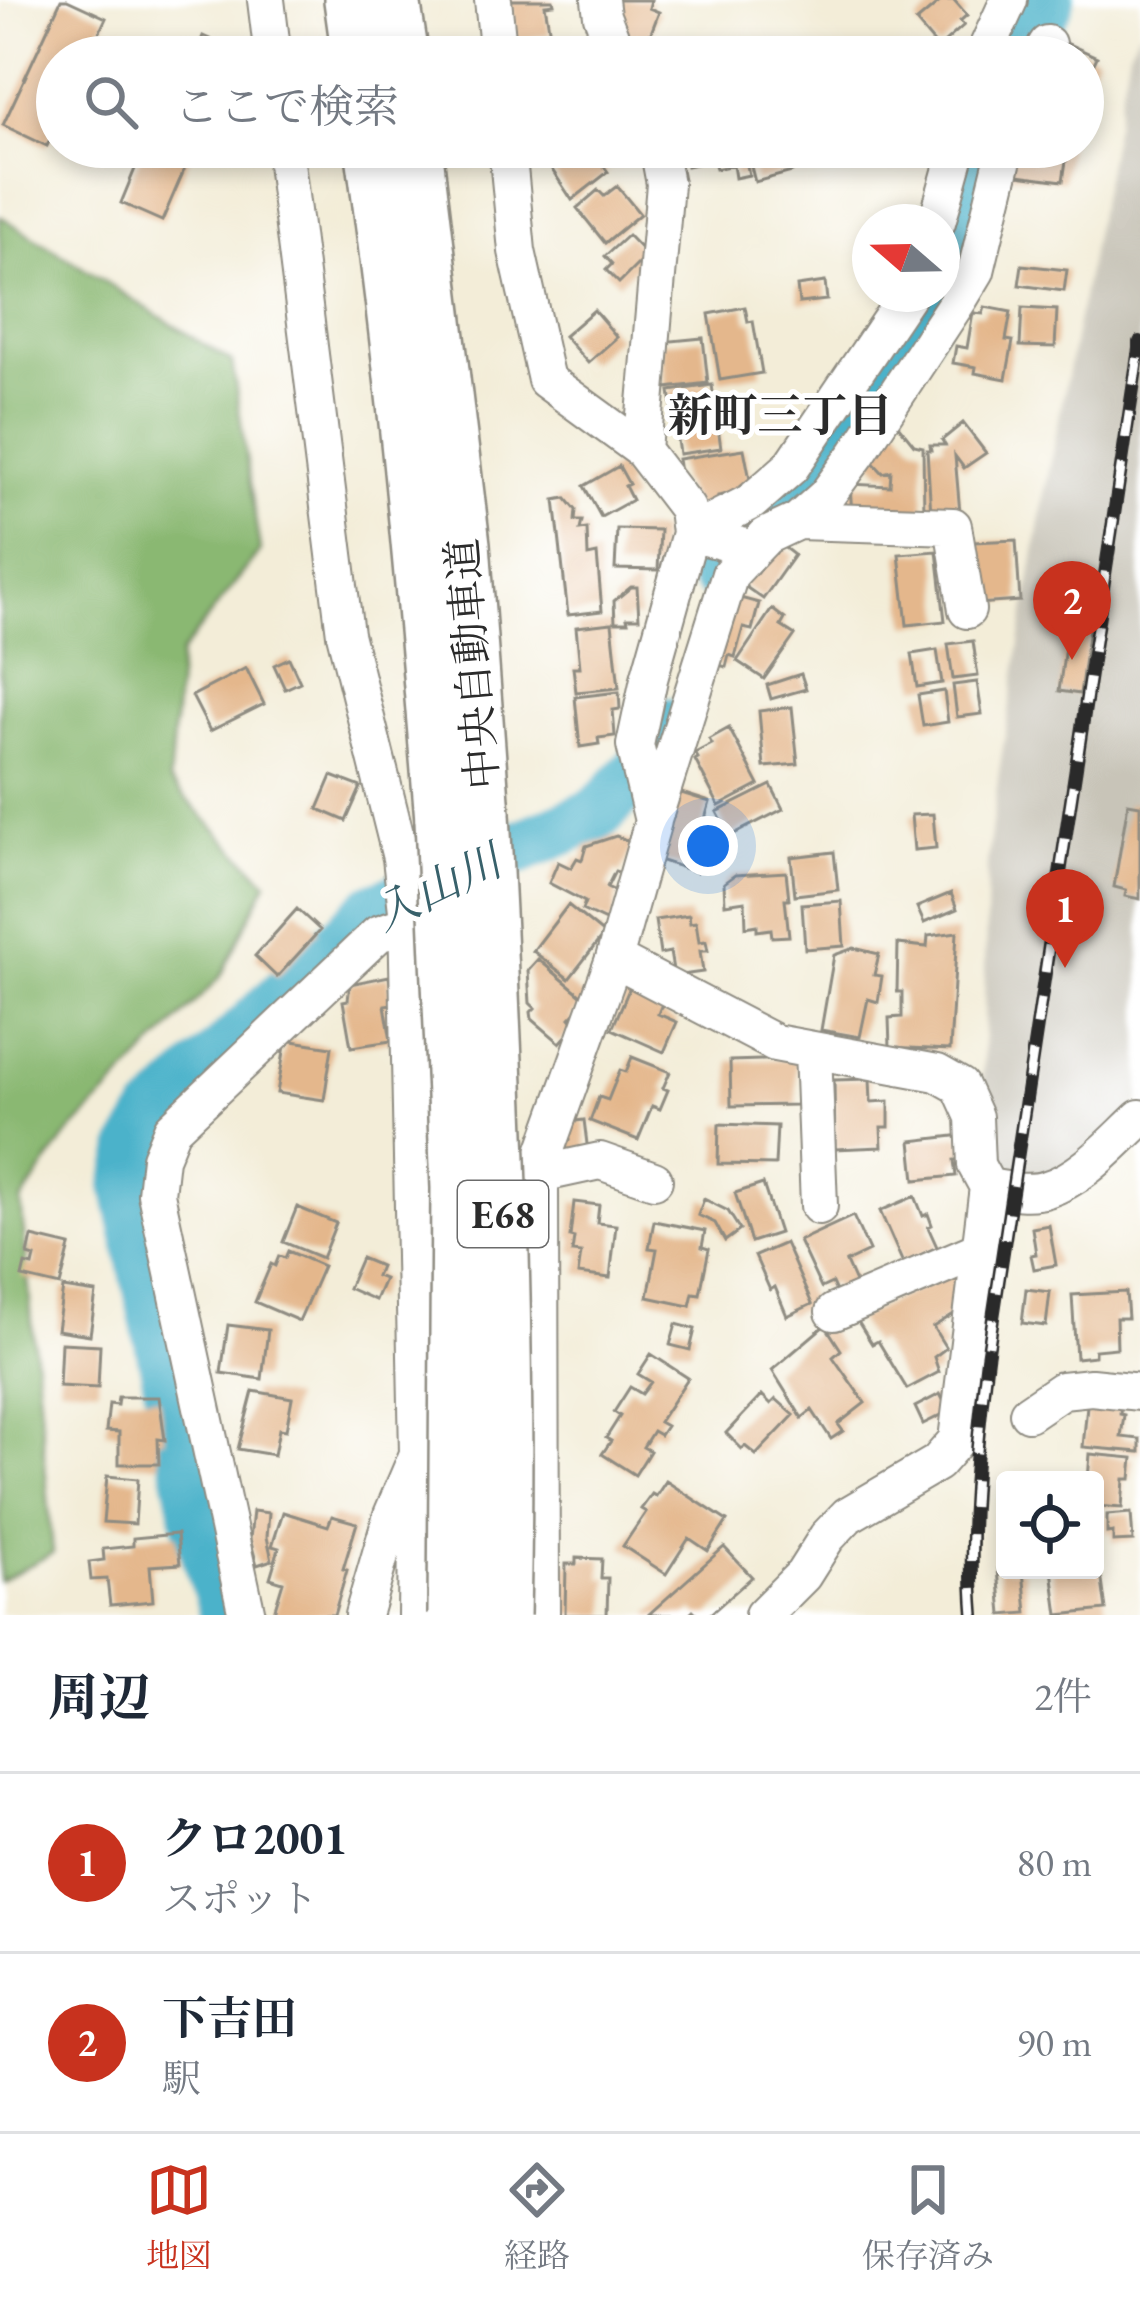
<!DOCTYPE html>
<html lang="ja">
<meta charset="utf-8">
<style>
body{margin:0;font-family:"EB Garamond","Noto Serif JP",serif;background:#f2f2f3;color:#1f2937}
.controls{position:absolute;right:36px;bottom:36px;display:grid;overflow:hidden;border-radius:12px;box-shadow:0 6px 18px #0003}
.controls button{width:108px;height:108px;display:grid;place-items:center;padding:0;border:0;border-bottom:3px solid #e0e1e3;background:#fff;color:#1f2937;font:60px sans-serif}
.compass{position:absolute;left:852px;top:204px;width:108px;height:108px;border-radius:50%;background:#fff;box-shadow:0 6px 18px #0003;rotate:290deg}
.you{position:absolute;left:708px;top:846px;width:42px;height:42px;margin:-30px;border:9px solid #fff;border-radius:50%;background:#1a73e8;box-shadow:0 0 0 18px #1a73e833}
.badge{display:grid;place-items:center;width:78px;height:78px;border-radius:50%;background:#c8321e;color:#fff;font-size:39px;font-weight:700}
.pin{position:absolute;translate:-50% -99px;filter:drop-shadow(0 3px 6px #0008)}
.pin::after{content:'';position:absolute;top:63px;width:42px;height:36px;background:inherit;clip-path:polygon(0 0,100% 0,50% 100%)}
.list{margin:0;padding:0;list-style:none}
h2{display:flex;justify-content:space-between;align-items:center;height:156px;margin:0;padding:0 48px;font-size:51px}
h2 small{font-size:39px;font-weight:400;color:#747a83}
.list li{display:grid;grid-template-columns:78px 1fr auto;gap:36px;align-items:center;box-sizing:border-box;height:180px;padding:0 48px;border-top:3px solid #e0e1e3}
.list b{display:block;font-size:45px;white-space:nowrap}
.list p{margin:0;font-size:39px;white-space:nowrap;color:#747a83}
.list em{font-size:39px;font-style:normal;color:#747a83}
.icon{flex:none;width:66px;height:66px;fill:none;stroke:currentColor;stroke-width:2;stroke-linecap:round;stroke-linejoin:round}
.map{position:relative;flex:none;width:1140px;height:1615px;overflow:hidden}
.search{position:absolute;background:#fff;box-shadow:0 6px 18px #0003;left:36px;right:36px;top:36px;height:132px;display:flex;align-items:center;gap:30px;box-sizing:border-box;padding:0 42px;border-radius:66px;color:#747a83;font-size:45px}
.sheet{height:516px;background:#fff}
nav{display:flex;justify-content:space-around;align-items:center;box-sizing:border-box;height:168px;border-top:3px solid #e0e1e3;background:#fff;font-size:33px;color:#747a83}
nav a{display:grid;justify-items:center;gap:6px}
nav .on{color:#c8321e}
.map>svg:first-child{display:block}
.industrial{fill:#c8c4b8}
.forest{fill:#8ab872;stroke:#5a724e;stroke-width:3}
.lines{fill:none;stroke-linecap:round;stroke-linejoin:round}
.river{stroke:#4bb2ca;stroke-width:54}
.building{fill:#e4b78c}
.minor-casing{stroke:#8f8c82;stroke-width:40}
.highway-casing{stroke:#8f8c82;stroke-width:56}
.minor{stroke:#fff;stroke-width:36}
.highway{stroke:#fff;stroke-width:51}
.rail-casing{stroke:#2b2b2b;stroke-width:14}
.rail{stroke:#fff;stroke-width:9;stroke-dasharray:27;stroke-linecap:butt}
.highway-bridge-casing{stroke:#8f8c82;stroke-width:56;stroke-linecap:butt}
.highway-bridge{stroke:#fff;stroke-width:51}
.labels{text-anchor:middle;stroke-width:10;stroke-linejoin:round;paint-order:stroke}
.shield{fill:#fff;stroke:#6b6b6b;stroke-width:3}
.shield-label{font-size:39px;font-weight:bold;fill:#2b2b2b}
.street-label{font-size:42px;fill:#2b2b2b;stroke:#fff}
.neighbourhood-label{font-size:45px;font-weight:bold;fill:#2b2b2b;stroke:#fff}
.water-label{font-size:45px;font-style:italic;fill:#38616b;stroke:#fff}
</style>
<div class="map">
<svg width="1140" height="1615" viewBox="0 0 1140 1615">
<rect width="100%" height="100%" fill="#fff"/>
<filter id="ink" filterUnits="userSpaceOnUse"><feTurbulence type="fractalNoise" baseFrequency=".00833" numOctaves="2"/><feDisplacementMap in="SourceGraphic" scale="24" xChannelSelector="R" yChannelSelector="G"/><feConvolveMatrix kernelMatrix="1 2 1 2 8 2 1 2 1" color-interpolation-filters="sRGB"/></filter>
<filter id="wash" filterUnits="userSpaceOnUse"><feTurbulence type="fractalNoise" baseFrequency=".004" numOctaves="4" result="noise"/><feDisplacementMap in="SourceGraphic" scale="48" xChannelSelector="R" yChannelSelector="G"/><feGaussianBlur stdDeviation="2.7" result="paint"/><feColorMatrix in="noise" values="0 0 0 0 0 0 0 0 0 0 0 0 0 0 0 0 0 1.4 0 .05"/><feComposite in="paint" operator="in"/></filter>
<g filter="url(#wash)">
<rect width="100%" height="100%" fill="#f3edd8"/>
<path class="industrial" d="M 1140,29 L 1140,1102 L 1069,1164 L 1046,1174 L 1000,1174 L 989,1139 L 983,1079 L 987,863 L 999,772 L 1044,497 L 1129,51 Z"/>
<path class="forest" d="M 0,216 L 232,362 L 260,551 L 180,654 L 169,781 L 267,882 L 221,976 L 64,1139 L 21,1202 L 53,1553 L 0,1581 Z"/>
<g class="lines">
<path class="river" d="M 1016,57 L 1048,0
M 942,286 L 959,257 L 981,147
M 715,572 L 732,546 L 804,481 L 903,349 L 937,294
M 227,1615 L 200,1527 L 128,1185 L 138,1147 L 155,1119 L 375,909 L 599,813 L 655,754 L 665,725"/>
</g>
<g id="blocks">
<path class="building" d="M 61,0 L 67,0 L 106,18 L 88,57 L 57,57 L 57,124 L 47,146 L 3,125 Z
M 510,0 L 553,0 L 554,4 L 545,5 L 550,34 L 516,42 Z
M 616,0 L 651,0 L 649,8 L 659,12 L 649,38 L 625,34 Z
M 942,0 L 954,0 L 967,15 L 960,21 L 964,25 L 938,48 L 916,22 Z
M 203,36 L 251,57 L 194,57 Z
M 1062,41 L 1097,57 L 1083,87 L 1083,57 L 1055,57 Z
M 144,147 L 194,147 L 162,221 L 121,203 Z
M 537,147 L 590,147 L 608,172 L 572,200 Z
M 683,147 L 743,147 L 749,175 L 735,178 L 733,165 L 716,169 L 714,160 L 687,166 Z
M 746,147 L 801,147 L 802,151 L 788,154 L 792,172 L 755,182 Z
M 1014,147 L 1068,147 L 1063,181 L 1010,174 Z
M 617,186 L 640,214 L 605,243 L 577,208 L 598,190 L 604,196 Z
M 628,235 L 647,255 L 619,283 L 606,270 L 612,264 L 605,256 Z
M 1022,265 L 1067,270 L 1064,291 L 1019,285 Z
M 825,282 L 827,300 L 799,303 L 797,286 Z
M 745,307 L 748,322 L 753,321 L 762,373 L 720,380 L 709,314 Z
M 985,307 L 1011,312 L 1006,340 L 1013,341 L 1006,379 L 975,373 L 976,367 L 953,363 L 956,346 L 967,348 L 973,313 L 983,314 Z
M 1022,308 L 1057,310 L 1055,347 L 1020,346 Z
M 594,310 L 617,337 L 588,363 L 564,336 Z
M 703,338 L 708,383 L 666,388 L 661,342 Z
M 712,385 L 721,448 L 679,454 L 670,391 Z
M 963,423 L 986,453 L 964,468 L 955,456 L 960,513 L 931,514 L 927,450 L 931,450 L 930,445 L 945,445 L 942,440 Z
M 898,425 L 914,445 L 923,447 L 924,515 L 852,515 L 850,484 L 890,486 L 891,471 L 883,473 L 868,457 L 885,435 Z
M 744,449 L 752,490 L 718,496 L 720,514 L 702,518 L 681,480 L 678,459 Z
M 619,466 L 629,484 L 625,486 L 632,500 L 601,517 L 584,486 Z
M 566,498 L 576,510 L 575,521 L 582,521 L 580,530 L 587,529 L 588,556 L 597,554 L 602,611 L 568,615 L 555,500 Z
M 617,529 L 660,530 L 658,570 L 615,569 Z
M 1016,540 L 1020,601 L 977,604 L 974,542 Z
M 781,545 L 794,555 L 763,599 L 743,585 L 753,570 L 757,573 L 773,551 L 776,553 Z
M 937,551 L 945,621 L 907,625 L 899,554 Z
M 631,587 L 637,587 L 639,618 L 627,618 L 628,622 L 615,622 L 614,601 Z
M 729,595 L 759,603 L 752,630 L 743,628 L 735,657 L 729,655 L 726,667 L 711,663 Z
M 772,609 L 785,619 L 781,626 L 795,635 L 764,679 L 737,661 Z
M 612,623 L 619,688 L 576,692 L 573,667 L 580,667 L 576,627 Z
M 1068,625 L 1089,628 L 1080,694 L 1059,691 Z
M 973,641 L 978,676 L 953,679 L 948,644 Z
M 937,650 L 942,683 L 917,687 L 912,654 Z
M 289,658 L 300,682 L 285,689 L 274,665 Z
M 246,668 L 264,704 L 210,731 L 192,696 Z
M 801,674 L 806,689 L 771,699 L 767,685 Z
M 977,682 L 982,714 L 957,717 L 953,685 Z
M 944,691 L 948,722 L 923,726 L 918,695 Z
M 619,692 L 620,709 L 613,710 L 615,736 L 598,738 L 599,744 L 580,747 L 575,697 Z
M 792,707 L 798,764 L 764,767 L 759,711 Z
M 729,728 L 759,785 L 719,806 L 695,760 L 698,758 L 695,753 L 712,744 L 709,739 Z
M 332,776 L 361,787 L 346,821 L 318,809 Z
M 771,785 L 783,809 L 730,836 L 717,812 Z
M 675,791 L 710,802 L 700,836 L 707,838 L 696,872 L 653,858 Z
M 1128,803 L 1140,805 L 1140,899 L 1125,896 L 1126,890 L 1114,887 Z
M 933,814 L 936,848 L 914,850 L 911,815 Z
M 616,836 L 634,843 L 621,873 L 615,871 L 607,887 L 617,892 L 612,924 L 582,910 L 585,902 L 549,883 L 558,862 L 571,868 L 577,858 L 582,860 L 586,846 Z
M 834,852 L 838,890 L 795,895 L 791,857 Z
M 786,872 L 789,899 L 785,899 L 789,936 L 772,937 L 771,929 L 757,931 L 757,925 L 746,927 L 745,901 L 725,904 L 724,883 L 735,875 Z
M 951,893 L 957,909 L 924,923 L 917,907 Z
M 841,901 L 844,946 L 805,949 L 802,904 Z
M 568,905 L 604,934 L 569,979 L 533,951 Z
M 297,909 L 320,930 L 277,977 L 255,956 Z
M 689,915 L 690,923 L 696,922 L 699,942 L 706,941 L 708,951 L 700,951 L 703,972 L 674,976 L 670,952 L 660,954 L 655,920 Z
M 957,932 L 950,1050 L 890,1047 L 889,1018 L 902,1017 L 902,992 L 897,992 L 898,944 L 927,947 L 928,936 Z
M 854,948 L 879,954 L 874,975 L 882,976 L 878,1002 L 868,999 L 860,1037 L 821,1030 L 834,955 Z
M 538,959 L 587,1000 L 570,1018 L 576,1025 L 560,1043 L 532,1019 L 531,1012 L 535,1008 L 530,1003 L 528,970 Z
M 389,976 L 392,1004 L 385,1005 L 391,1041 L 351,1047 L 343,1001 L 348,1000 L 350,984 Z
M 630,987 L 663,1001 L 658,1014 L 677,1022 L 664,1052 L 612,1029 Z
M 286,1040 L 332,1047 L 324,1100 L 277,1093 Z
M 632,1057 L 670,1072 L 663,1088 L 668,1090 L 660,1109 L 652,1106 L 638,1140 L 590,1121 L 599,1097 L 608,1100 L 620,1070 L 626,1072 Z
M 796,1059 L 797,1105 L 731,1106 L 730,1061 Z
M 870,1079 L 871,1102 L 889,1101 L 889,1127 L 881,1127 L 882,1147 L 835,1149 L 834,1080 Z
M 584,1120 L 588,1152 L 561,1154 L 560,1141 L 570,1140 L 568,1122 Z
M 719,1124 L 777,1126 L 775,1165 L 718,1164 Z
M 963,1135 L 965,1159 L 954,1160 L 956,1176 L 915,1180 L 911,1141 Z
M 763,1184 L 779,1233 L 751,1242 L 735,1193 Z
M 915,1196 L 923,1216 L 928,1214 L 932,1225 L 928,1227 L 937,1247 L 903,1263 L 880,1211 Z
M 704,1199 L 728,1211 L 740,1230 L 725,1241 L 715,1223 L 698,1215 Z
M 574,1202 L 599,1205 L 597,1223 L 616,1225 L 610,1278 L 578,1274 L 581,1253 L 572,1252 L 574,1238 L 570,1237 Z
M 297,1207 L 336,1223 L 322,1258 L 283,1242 Z
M 853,1216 L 869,1251 L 846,1262 L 857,1287 L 838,1296 L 832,1283 L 821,1288 L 799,1241 Z
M 654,1221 L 705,1231 L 702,1247 L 709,1249 L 700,1294 L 693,1293 L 690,1306 L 648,1297 L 657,1249 L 649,1248 Z
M 1049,1225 L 1056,1265 L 1034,1269 L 1031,1255 L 1036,1254 L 1032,1228 Z
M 32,1237 L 70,1246 L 60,1286 L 22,1277 L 25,1264 L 33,1266 L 35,1257 L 28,1255 Z
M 785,1243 L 812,1304 L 787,1316 L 775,1287 L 770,1290 L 755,1256 Z
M 288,1251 L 323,1266 L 299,1321 L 255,1302 L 271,1264 L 275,1266 L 279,1256 L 285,1258 Z
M 361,1258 L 380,1266 L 376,1276 L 384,1279 L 375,1300 L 348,1288 Z
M 955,1271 L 967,1293 L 965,1307 L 933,1327 L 946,1348 L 934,1357 L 939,1372 L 907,1389 L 878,1341 L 872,1344 L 857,1320 Z
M 63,1288 L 96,1293 L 90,1335 L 57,1330 Z
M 1026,1289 L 1050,1292 L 1046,1326 L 1022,1323 Z
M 1126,1292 L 1128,1318 L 1116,1318 L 1117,1348 L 1095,1350 L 1095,1356 L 1076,1358 L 1072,1295 Z
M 676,1324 L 695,1329 L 690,1350 L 670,1345 Z
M 228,1325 L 268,1330 L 262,1379 L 221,1373 Z
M 825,1325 L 841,1350 L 833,1357 L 865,1403 L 838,1424 L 843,1431 L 831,1439 L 812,1410 L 802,1418 L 772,1370 Z
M 61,1343 L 100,1345 L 98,1388 L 59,1386 Z
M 651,1354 L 688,1378 L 659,1422 L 666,1426 L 660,1435 L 653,1431 L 643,1447 L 650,1451 L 635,1475 L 602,1454 L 611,1441 L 606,1438 L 620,1416 L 614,1412 L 630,1387 L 642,1394 L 651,1382 L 638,1374 Z
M 253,1391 L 292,1398 L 286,1430 L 279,1429 L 274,1455 L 238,1449 Z
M 940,1394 L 949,1411 L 923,1424 L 915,1407 Z
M 762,1395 L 771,1404 L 776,1399 L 794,1415 L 756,1455 L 745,1446 L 742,1449 L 726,1433 Z
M 1088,1395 L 1121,1398 L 1120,1414 L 1124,1415 L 1121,1437 L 1140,1439 L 1140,1452 L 1083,1447 Z
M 118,1397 L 159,1397 L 165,1440 L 158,1439 L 159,1464 L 119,1464 L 119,1432 L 106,1431 L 109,1404 L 117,1405 Z
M 1090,1454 L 1133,1458 L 1131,1479 L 1124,1479 L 1122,1508 L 1095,1506 L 1095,1480 L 1088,1480 Z
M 107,1476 L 138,1479 L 135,1524 L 103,1522 Z
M 666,1481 L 727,1521 L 708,1551 L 689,1538 L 666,1574 L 623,1546 L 646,1512 L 641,1509 L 652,1494 L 656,1496 Z
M 253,1511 L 269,1513 L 267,1537 L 272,1560 L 257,1565 L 250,1539 Z
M 283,1512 L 328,1526 L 332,1516 L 357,1523 L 343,1569 L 347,1570 L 334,1615 L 273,1615 L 283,1582 L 270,1578 L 279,1548 L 272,1546 Z
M 1131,1513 L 1133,1541 L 1113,1542 L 1113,1532 L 1107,1533 L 1107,1515 Z
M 177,1534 L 180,1564 L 150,1566 L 153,1601 L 110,1605 L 107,1579 L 91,1580 L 89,1562 L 104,1560 L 103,1549 L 133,1546 L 133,1538 Z
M 724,1547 L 752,1577 L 709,1615 L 698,1615 L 693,1610 L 688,1615 L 648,1615 Z
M 1095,1552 L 1098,1552 L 1106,1610 L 1058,1615 L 1052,1570 L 1095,1570 Z
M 576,1558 L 602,1559 L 601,1578 L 608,1578 L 607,1615 L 565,1615 L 566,1564 L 576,1564 Z
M 998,1569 L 1023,1570 L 1027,1613 L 1002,1615 Z"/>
</g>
</g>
<g filter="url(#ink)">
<use href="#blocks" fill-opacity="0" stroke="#8f8c82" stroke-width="3"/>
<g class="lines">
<g class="minor-casing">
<path id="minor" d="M 266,0 L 273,57
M 493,0 L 499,57
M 600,0 L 602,16 L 618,57
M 983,57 L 1009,0
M 1040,57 L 1047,44
M 284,147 L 345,634 L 401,858 L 407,911 L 418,1454 L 416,1615
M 507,147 L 517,251 L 546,380 L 642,450 L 687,509 L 690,533 L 649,679 L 635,745 L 653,821 L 614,959 L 540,1166 L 508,1241
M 937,222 L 958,147
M 642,450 L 665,184 L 658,147
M 798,521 L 953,526 L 967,610
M 753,549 L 690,533 L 751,502 L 791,467 L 908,294
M 654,817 L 730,574 L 766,536 L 798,521 L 826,496 L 857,454 L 961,296 L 976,271 L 1006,147
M 614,959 L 775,1043 L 937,1073 L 960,1086 L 974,1117 L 976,1165 L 988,1187 C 1006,1190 1029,1195 1047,1189 C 1083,1178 1113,1143 1140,1118
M 813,1050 L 819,1206
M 540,1174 L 600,1161 L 654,1180
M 540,1181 L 541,1615
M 834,1312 L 979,1250
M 1028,1413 L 1062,1390 L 1091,1387 L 1140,1392
M 247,1615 L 156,1194 L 160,1158 L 172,1129 L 378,934 L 407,924
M 363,1615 L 392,1515 L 449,1381
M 763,1615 L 803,1575 L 827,1537 L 848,1515 L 937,1463 L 957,1440 L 988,1187"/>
</g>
<g class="highway-casing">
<path id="highway" d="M 350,0 L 358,57
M 394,0 L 403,57
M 371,147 C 403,371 423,595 441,820
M 416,147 L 464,544 L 484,814"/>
</g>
<use href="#minor" class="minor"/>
<use href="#highway" class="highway"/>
<g class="rail-casing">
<path id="rail" d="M 974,1615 C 967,1529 977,1443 987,1358 L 1140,342"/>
</g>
<use href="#rail" class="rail"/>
<g class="highway-bridge-casing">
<path id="highway-bridge" d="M 484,814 C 498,1081 511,1348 504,1615
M 441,820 L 457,1188 L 454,1615"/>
</g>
<use href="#highway-bridge" class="highway-bridge"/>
</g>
</g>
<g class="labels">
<rect class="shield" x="458" y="1181" width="90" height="66" rx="9"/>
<g class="shield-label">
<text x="503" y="1228">E68</text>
</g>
<g class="street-label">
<text transform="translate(472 664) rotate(-95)" y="15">中央自動車道</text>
</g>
<g class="neighbourhood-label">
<text x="780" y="431">新町三丁目</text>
</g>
<g class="water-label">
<text transform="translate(437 887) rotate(-26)" y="16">入山川</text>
</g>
</g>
</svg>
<div class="controls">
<button><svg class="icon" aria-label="locate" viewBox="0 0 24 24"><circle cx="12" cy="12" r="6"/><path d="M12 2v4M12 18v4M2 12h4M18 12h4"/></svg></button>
</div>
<svg class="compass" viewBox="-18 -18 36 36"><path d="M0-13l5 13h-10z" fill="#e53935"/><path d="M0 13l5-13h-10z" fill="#747a83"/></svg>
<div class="you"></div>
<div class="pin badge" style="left:1065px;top:968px">1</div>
<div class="pin badge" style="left:1072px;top:660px">2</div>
<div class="search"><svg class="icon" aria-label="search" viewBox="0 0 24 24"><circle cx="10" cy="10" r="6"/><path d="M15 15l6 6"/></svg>ここで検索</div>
</div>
<section class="sheet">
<h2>周辺<small>2件</small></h2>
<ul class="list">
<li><span class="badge">1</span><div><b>クロ2001</b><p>スポット</p></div><em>80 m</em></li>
<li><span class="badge">2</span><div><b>下吉田</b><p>駅</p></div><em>90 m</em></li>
</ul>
</section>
<nav>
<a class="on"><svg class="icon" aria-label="map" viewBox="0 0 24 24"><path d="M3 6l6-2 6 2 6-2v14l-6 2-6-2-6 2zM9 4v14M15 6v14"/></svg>地図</a>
<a><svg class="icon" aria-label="directions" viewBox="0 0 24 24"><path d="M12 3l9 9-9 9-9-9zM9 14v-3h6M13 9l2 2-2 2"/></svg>経路</a>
<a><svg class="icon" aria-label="saved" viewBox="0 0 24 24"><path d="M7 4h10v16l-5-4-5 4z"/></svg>保存済み</a>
</nav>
